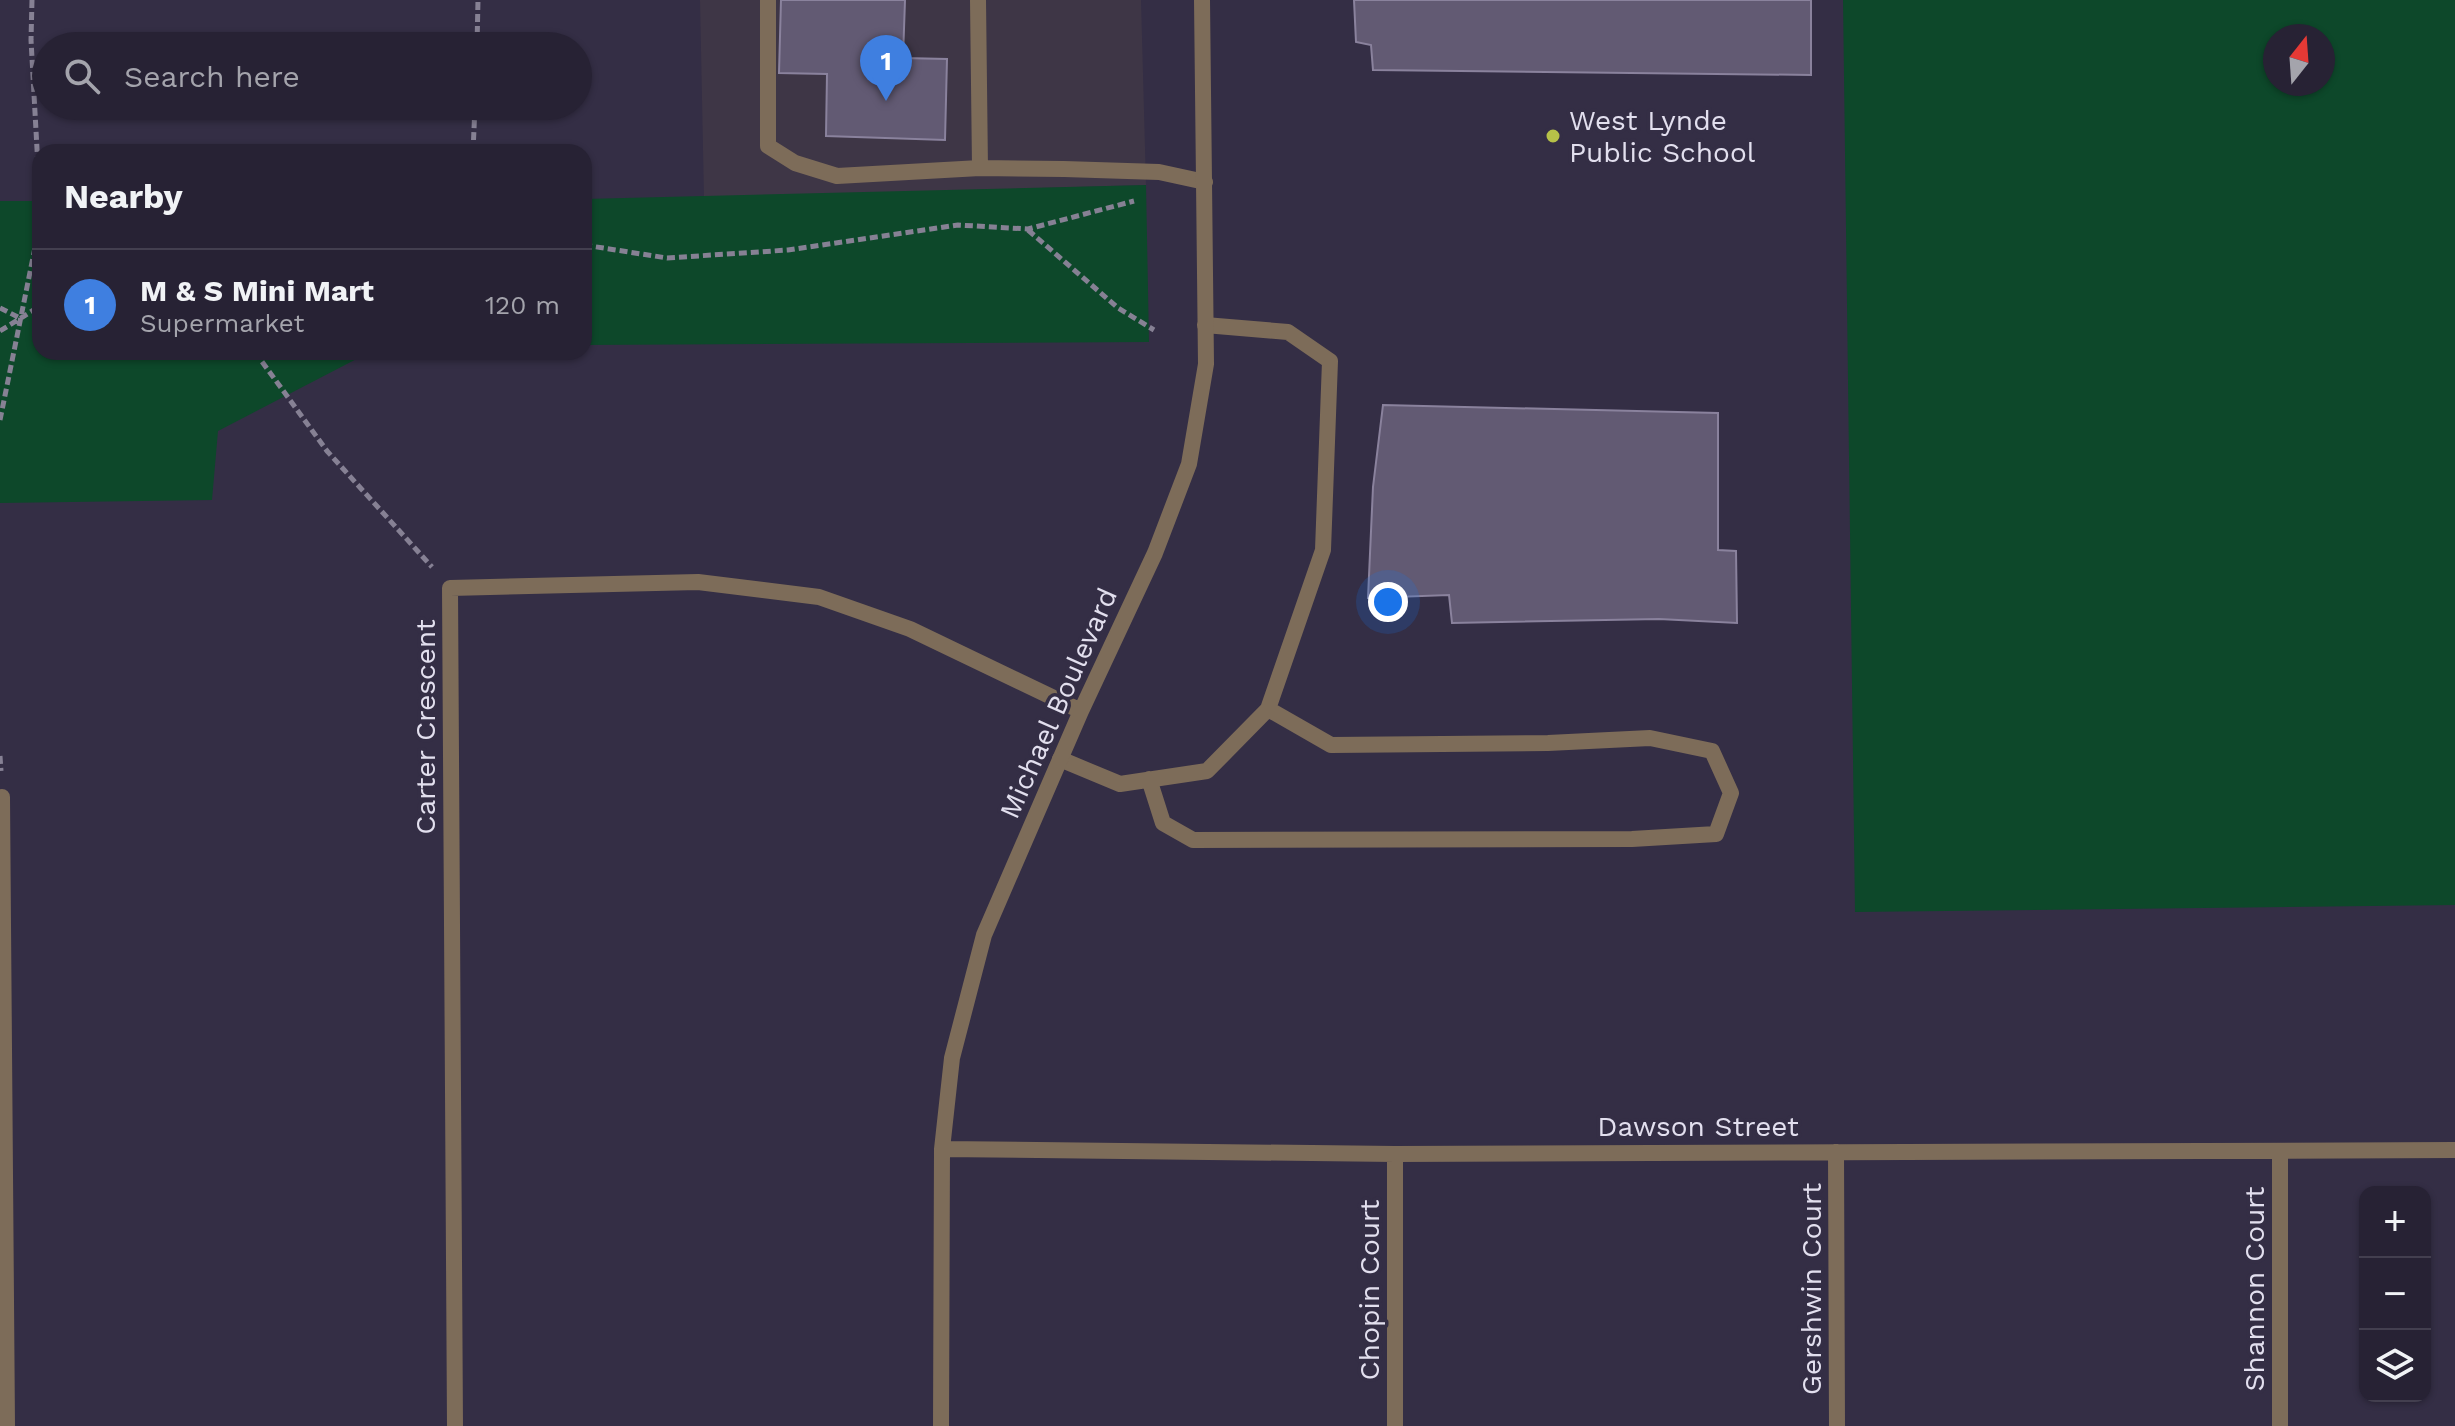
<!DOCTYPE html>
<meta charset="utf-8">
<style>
body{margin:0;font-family:"Work Sans",sans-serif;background:#2f2a3c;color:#f1f3f6}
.controls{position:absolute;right:24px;bottom:24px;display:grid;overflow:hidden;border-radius:16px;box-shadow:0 2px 6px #0004}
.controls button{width:72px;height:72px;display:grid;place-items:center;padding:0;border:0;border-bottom:2px solid #433f4f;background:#272234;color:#f1f3f6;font:40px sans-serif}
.compass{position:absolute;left:2263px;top:24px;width:72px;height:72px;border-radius:50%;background:#272234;box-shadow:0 2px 6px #0004;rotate:17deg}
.you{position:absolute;left:1388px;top:602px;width:28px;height:28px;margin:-20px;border:6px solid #fff;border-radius:50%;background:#1a73e8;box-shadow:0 0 0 12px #1a73e833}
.badge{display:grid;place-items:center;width:52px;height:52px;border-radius:50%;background:#b6c148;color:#fff;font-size:26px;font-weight:700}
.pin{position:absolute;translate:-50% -66px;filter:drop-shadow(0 2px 4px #0008)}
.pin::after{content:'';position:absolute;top:42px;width:28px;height:24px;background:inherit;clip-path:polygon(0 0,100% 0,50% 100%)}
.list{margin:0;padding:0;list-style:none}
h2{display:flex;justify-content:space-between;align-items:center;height:104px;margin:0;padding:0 32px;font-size:34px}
h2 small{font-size:26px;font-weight:400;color:#a4a4ac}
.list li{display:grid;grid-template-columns:52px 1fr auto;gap:24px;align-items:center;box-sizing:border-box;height:112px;padding:0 32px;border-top:2px solid #433f4f}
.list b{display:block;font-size:30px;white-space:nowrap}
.list p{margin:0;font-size:26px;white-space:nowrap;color:#a4a4ac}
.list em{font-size:26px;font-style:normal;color:#a4a4ac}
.icon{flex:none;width:44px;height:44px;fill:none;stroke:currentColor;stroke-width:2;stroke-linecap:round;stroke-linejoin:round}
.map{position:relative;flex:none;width:2455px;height:1426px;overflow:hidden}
.search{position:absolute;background:#272234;box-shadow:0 2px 6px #0004;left:32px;top:32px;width:560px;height:88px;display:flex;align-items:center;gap:20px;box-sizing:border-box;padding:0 28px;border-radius:44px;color:#a4a4ac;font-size:30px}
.panel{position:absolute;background:#272234;box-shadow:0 2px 6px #0004;left:32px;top:144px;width:560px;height:216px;border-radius:24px}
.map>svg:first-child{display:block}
.commercial{fill:#3e3646}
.green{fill:#0d482a;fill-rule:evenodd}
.building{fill:#625a73;stroke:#8a829d;stroke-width:2}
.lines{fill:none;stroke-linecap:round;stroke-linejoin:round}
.path{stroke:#868194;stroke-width:5;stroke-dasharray:8 4;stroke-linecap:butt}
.service{stroke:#7d6c59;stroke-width:16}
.minor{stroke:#7d6c59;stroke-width:16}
.poi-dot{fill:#b6c148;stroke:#342e45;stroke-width:3}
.labels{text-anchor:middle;stroke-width:7;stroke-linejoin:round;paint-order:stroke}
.poi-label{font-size:28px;fill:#e2dfee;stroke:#342e45;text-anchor:start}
.street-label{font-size:28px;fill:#e2dfee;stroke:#342e45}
</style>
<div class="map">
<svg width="2455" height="1426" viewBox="0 0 2455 1426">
<rect width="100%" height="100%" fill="#342e45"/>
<path class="commercial" d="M 700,0 L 1141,0 L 1146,185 L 704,198 Z"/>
<path class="green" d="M 1843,0 L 2455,0 L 2455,905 L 1855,912 ZM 2323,36 L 2323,84 L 2275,84 L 2275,36 Z
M 1146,185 L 1149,342 L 584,345 L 584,199 Z
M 0,201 L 40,201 L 40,352 L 370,352 L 218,431 L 212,500 L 0,503 Z"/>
<path class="building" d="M 781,0 L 905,0 L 903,58 L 947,59 L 945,140 L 826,136 L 827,74 L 779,73 Z
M 1354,0 L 1811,0 L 1811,75 L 1373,70 L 1371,45 L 1356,42 Z
M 1383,405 L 1718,413 L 1718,550 L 1736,551 L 1737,623 L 1659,619 L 1452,623 L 1449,595 L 1368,598 L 1373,487 Z"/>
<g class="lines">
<path class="path" d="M 32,0 L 31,40 L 40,203
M 477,46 L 478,0
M 473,152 L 475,106
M 1028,230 L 1118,308 L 1154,330
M 584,245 L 667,258 L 788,250 L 958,225 L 1028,229 L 1134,201
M 0,308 L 20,318
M 0,331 L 40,306
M 255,352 L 327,451 L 432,567
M 0,420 L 40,223
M 0,756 L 1,771"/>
<path class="service" d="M 768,0 L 768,146 L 795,163 L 837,176 L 980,168 L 1064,169 L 1159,172 L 1205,182
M 978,0 L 980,168
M 1060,759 L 1120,784 L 1207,771 L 1268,709 L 1323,550 L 1330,361 L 1288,332 L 1205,325
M 1149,779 L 1163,823 L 1193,840 L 1632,839 L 1716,834 L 1731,793 L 1712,751 L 1650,738 L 1548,743 L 1331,745 L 1268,709"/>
<path class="minor" d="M 2,797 L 7,1426
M 942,1149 L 1395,1154 L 2455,1150
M 2280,1151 L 2280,1426
M 1836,1152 L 1837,1426
M 1395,1154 L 1395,1426
M 455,1426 L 450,588 L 698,582 L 819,597 L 910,629 L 1081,711
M 941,1426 L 942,1149 L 952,1058 L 984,935 L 1081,711 L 1155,553 L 1189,464 L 1206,364 L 1202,0"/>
</g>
<circle class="poi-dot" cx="1553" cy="136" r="8"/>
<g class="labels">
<g class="poi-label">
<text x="1569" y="130">West Lynde<tspan x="1569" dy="32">Public School</tspan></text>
</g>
<g class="street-label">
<text transform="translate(1058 703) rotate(-66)" y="10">Michael Boulevard</text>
<text transform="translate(425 727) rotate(-90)" y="10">Carter Crescent</text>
<text x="1698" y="1136">Dawson Street</text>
<text transform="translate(1811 1289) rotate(-90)" y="10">Gershwin Court</text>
<text transform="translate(2254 1289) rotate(-90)" y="10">Shannon Court</text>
<text transform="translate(1369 1290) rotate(-90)" y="10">Chopin Court</text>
</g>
</g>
</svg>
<div class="controls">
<button>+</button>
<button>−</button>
<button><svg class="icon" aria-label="layers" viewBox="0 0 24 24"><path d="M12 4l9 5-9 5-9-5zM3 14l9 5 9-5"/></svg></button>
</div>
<svg class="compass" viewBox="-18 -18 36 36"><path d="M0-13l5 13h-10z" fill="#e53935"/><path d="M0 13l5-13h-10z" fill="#a4a4ac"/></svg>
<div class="you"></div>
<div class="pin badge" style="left:886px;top:101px;background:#3f7fe0">1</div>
<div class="search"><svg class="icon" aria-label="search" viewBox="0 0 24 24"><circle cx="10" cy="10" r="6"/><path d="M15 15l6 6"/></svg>Search here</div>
<section class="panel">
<h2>Nearby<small></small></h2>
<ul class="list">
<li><span class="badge" style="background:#3f7fe0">1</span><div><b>M &amp; S Mini Mart</b><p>Supermarket</p></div><em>120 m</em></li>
</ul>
</section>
</div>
